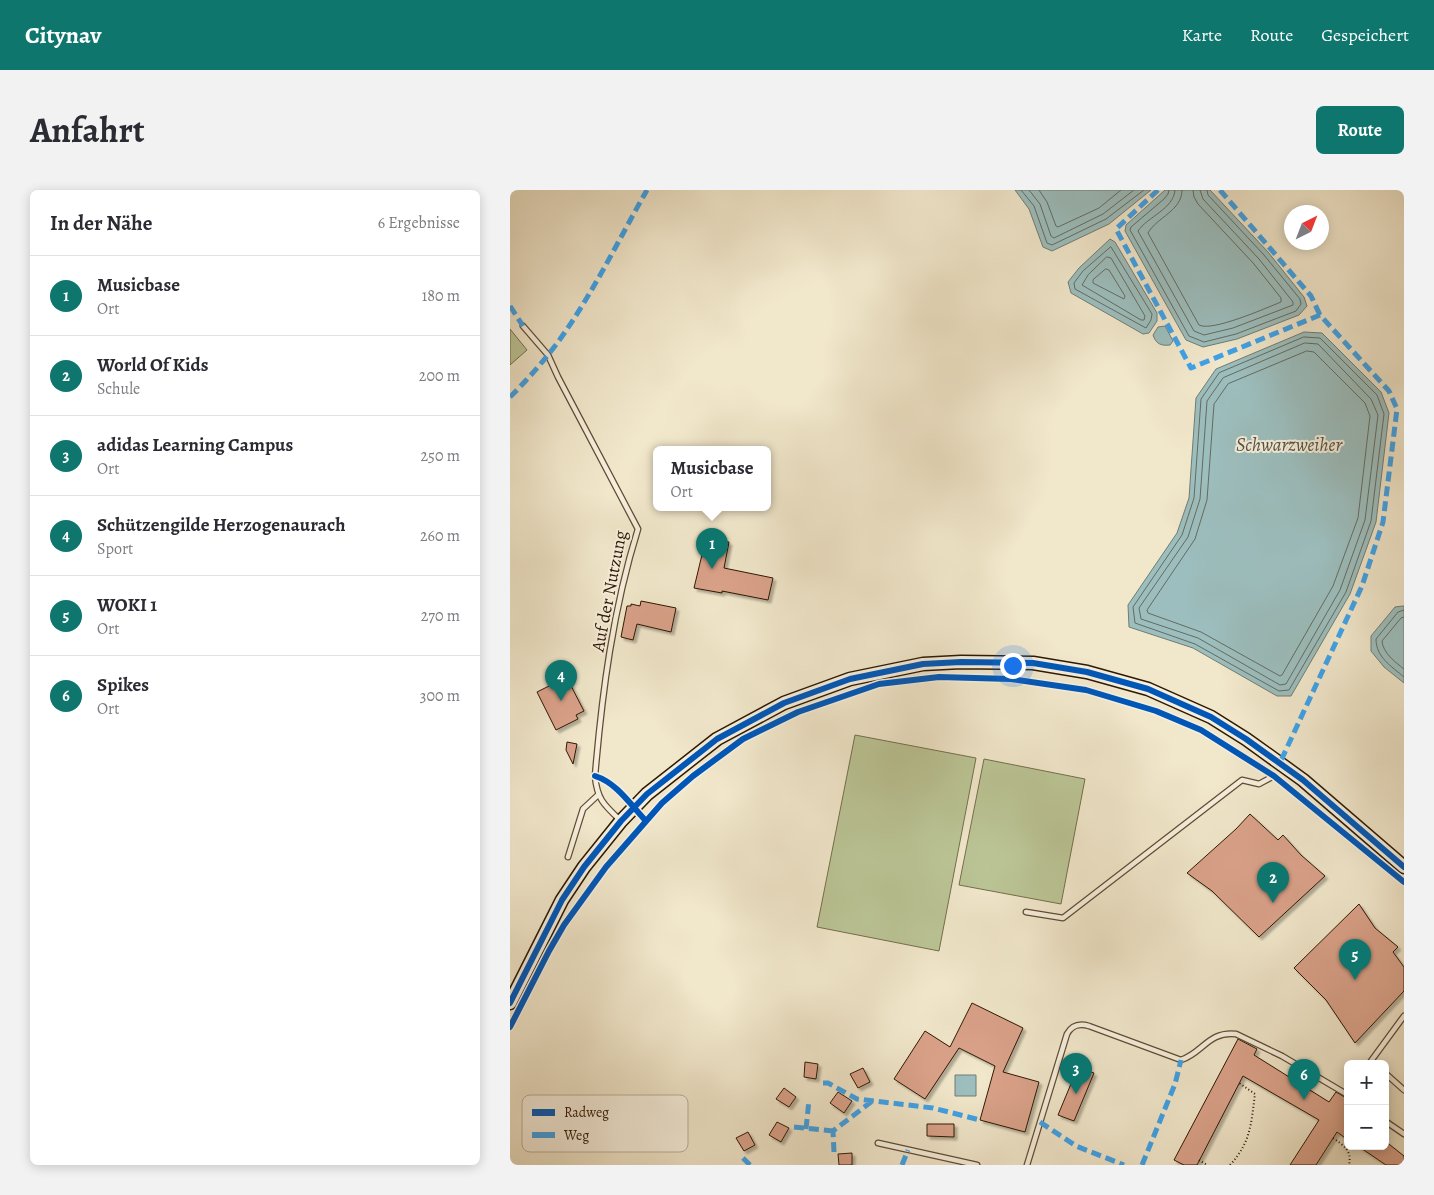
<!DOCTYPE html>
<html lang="de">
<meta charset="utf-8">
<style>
body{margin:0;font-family:Alegreya,serif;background:#f2f2f3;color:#2b2b33}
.controls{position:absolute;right:15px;bottom:15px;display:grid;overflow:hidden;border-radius:8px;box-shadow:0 2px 12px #0003}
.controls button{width:45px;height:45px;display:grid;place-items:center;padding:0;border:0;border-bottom:1px solid #e1e1e2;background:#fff;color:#2b2b33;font:25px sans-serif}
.compass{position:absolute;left:774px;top:15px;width:45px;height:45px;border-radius:50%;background:#fff;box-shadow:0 2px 12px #0003;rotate:42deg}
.you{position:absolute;left:502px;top:475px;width:18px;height:18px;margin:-12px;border:4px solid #fff;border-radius:50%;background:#1a73e8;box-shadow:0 0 0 8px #1a73e833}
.badge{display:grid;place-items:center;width:32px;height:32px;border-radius:50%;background:#0f766e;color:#fff;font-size:16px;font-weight:700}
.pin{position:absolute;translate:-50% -41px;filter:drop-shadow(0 1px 2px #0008)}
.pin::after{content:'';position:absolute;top:26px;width:18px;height:15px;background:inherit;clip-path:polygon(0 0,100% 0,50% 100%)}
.popup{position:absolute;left:143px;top:256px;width:118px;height:65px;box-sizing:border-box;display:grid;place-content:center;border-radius:8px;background:#fff;filter:drop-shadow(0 1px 4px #0005);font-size:16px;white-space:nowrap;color:#7c7c81}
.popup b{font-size:19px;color:#2b2b33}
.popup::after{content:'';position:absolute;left:50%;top:100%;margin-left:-10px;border:10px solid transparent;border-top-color:#fff}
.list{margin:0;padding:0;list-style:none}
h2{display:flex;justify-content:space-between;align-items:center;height:65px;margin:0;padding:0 20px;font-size:21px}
h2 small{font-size:16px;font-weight:400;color:#7c7c81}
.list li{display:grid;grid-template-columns:32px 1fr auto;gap:15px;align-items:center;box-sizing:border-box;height:80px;padding:0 20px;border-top:1px solid #e1e1e2}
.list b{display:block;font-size:19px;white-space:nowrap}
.list p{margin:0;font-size:16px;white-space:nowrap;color:#7c7c81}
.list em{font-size:16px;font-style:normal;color:#7c7c81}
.map{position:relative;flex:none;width:894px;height:975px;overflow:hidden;border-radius:8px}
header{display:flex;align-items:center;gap:30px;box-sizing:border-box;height:70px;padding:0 25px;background:#0f766e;color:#fff}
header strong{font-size:24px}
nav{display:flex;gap:28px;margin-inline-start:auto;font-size:18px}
.intro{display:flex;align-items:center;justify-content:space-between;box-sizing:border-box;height:120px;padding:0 30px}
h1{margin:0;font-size:35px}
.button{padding:12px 22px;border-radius:8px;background:#0f766e;color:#fff;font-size:18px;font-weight:700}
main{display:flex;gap:30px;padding:0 30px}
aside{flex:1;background:#fff;border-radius:8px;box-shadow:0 2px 12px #0003}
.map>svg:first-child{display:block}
.green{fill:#bbc596;stroke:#746e4b}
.water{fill:#9cbebe;stroke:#707c72}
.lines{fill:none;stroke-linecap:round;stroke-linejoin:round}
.shore{stroke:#656b5f;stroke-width:1}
.building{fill:#daa28a;stroke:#2e1800;filter:url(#shadow)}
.lane-casing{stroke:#5f4c33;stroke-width:7}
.secondary-casing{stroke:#2e1800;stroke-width:15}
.path{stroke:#2e1800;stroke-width:2;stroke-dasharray:1 2.5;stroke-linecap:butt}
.lane{stroke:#f6efdd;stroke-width:4.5}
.secondary{stroke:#f6efdd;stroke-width:12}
.quiet{stroke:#3ea2e9;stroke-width:5;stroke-dasharray:10 5;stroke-linecap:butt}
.cycleway-casing{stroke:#f6efdd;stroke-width:9}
.cycleway{stroke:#0057b8;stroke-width:6}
.labels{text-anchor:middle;stroke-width:4;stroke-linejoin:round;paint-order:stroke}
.street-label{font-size:18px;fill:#2e1800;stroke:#f6efdd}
.water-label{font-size:19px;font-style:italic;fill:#545242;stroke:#f6efdd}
.key{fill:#f6efdd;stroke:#baae9b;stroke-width:1}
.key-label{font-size:14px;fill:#2e1800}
</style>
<header>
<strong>Citynav</strong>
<nav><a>Karte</a><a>Route</a><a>Gespeichert</a></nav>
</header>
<div class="intro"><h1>Anfahrt</h1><a class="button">Route</a></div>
<main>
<aside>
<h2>In der Nähe<small>6 Ergebnisse</small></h2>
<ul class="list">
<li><span class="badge">1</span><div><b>Musicbase</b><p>Ort</p></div><em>180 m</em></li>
<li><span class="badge">2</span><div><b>World Of Kids</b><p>Schule</p></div><em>200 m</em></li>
<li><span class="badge">3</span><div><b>adidas Learning Campus</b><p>Ort</p></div><em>250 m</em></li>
<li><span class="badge">4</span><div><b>Schützengilde Herzogenaurach</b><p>Sport</p></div><em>260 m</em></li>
<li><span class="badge">5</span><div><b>WOKI 1</b><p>Ort</p></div><em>270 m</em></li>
<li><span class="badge">6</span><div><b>Spikes</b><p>Ort</p></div><em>300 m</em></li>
</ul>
</aside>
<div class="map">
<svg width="894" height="975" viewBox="0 0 894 975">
<defs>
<filter id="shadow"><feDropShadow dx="3" dy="3" stdDeviation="1" flood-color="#0004"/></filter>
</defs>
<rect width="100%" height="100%" fill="#f1e7cb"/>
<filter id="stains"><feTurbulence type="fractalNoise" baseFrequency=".004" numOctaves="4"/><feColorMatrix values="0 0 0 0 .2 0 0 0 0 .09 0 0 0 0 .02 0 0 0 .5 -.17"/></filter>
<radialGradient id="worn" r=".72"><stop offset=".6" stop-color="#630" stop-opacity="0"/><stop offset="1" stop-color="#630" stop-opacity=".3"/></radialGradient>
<path class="green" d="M 0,139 L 17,160 L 0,175 Z
M 345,545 L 466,568 L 429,761 L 307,737 Z
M 474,569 L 575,589 L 551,714 L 449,695 Z"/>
<path class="water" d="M 505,0 L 641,0 L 599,34 L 542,61 L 533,57 L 519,19 Z
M 655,0 L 700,0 L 758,62 L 794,107 L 797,116 L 789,125 L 727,149 L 693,157 L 676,150 L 615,41 L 616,35 Z
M 600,49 L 605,52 L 647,123 L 647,131 L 639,143 L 633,144 L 561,103 L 558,92 L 569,78 Z
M 655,136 L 663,151 L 660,155 C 651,156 646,154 643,145 L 648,137 Z
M 794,142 L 812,143 L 871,202 L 879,223 L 866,332 L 840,404 L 781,506 L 767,506 L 683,458 L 619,437 L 618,415 L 667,343 L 679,308 L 686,208 L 706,179 Z
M 893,416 L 894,416 L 894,493 L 874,477 L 861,461 L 861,446 L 885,417 Z
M 445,885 L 466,885 L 466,906 L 445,906 Z"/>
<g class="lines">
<path class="shore" d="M 511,0 L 524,16 L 537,53 L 542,55 L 596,29 L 634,0
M 519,0 L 530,14 L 541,46 L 544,48 L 593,24 L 624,0
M 529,0 L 537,12 L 546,36 L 548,37 L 589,18 L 611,0
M 659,0 L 658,4 L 654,9 L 621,37 L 620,40 L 679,146 L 694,152 L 726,144 L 786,121 L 791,114 L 790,109 L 754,65 L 698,5 L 697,0
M 665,0 C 664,19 637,27 628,41 L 684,141 L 694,145 L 723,138 L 783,115 L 783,112 L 749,69 L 693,9 L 690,0
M 672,0 C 672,21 647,27 638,43 L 689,135 C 702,142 756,118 771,112 L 771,108 L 744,74 L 688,14 L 684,7 L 683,0
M 601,57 L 642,124 L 641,130 L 636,138 L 565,99 L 564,93 L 573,81 Z
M 597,67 L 601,68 L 635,126 L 634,130 L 631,130 L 572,95 L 578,85 Z
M 596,79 L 599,80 L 615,106 L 614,109 L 583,93 L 583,90 Z
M 794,147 L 810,148 L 867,205 L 874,224 L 861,331 L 836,402 L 779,500 L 769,501 L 685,454 L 625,433 L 623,417 L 672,345 L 684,308 L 691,209 L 709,183 Z
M 795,153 L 808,154 L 861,209 L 868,225 L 855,330 L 830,400 L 776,494 L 770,495 L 688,448 L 631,429 L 629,418 L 678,347 L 690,309 L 697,211 L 713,188 Z
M 797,161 L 804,162 L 855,213 L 860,226 L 848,328 L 823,396 L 772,485 L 770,486 L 691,442 L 638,423 L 637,420 L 685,349 L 697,310 L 704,214 L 718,194 Z
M 894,420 L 888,422 L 866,449 C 866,467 881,476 894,487
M 894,427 L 891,428 L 872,451 C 873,463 885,472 894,479"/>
</g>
<path class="building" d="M 196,348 L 219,352 L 214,378 L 263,388 L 258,410 L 212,401 L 212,403 L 184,398 Z
M 131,411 L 166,418 L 161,442 L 127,434 L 123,450 L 111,447 L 117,416 L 121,416 L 121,414 L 130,416 Z
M 59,492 L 74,521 L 66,525 L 68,529 L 46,540 L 27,502 L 43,494 L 46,498 Z
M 57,552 L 67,554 L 63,574 L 56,560 Z
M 740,624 L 768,650 L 773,645 L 791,665 L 815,686 L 749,747 L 702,701 L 677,683 L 726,639 Z
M 849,714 L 865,738 L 888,757 L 883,762 L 894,777 L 894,801 L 845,853 L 816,810 L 784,778 Z
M 462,813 L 513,838 L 493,882 L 529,892 L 515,942 L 470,930 L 485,876 L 449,858 L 415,909 L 384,889 L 415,841 L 440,857 Z
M 728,849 L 747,859 L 744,865 L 819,912 L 826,902 L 838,909 L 838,950 L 827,942 L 806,975 L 780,975 L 809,930 L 733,886 L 687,975 L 674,975 L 664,970 Z
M 295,872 L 308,874 L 306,889 L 294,887 Z
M 568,877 L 584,883 L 564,931 L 548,925 Z
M 353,878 L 360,892 L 348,898 L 340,884 Z
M 274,898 L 286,907 L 279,917 L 266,909 Z
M 328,902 L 342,911 L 334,923 L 320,913 Z
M 267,932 L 279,938 L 271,952 L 259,945 Z
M 417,934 L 444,934 L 444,947 L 417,946 Z
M 238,942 L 245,955 L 234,961 L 226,948 Z
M 875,951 L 894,966 L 894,975 L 876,975 L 848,956 L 875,956 Z
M 342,963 L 342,975 L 329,975 L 328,964 Z"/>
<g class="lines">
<g class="lane-casing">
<path id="lane" d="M 13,136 L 38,165 L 48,187 L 128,339 C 103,419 92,503 85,586 C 87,609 94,615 110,630
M 58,667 L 73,619 L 88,605
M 516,722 L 553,728 L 732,590 L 749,594 L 764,586
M 864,874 L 861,871 L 894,826
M 875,883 L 894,900
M 875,931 L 894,944
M 368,953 L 467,975
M 517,975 L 557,844 C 562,835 569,833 579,836 L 671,870 C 693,863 698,841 726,844 L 772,866 L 838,905"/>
</g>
<g class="secondary-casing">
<path id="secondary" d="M 0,813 L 52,710 L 74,677 L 111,631 L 137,604 L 207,549 L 274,513 L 340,489 L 413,474 L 451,472 L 523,473 L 577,482 L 638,499 L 701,527 L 736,549 L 793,590 L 894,677"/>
</g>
<path class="path" d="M 823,948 C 834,956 842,960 839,975
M 689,970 L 697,975
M 720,975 C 741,952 741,934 745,904 L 729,893"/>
<use href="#lane" class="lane"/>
<use href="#secondary" class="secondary"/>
<path class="quiet" d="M 648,0 L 606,39 L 681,178 L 810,125 L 879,201 L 887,219 L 873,332 L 852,396 L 768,577
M 710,0 L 801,106 L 810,125
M 0,116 L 13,136
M 0,207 C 17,190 33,172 48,152 C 82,105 108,51 137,0
M 313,893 L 318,893 L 347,909 L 423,918 L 470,930
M 530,932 L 566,956 L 614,975
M 284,937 L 323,941
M 296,939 L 299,910
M 324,962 L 323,941 L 361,912
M 233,968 L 240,975
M 392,975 L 398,960
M 632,975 L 665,894 L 671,870"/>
<g class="cycleway-casing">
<path id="cycleway" d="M 85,586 C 107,593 120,614 136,631
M 0,813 L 52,710 L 74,677 L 111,631 L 137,604 L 207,549 L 274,513 L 340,489 L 413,474 L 451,472 L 523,473 L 577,482 L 638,499 L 701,527 L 736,549 L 793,590 L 894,677
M 0,837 L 39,761 L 54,735 L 96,677 L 152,613 L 183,586 L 233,549 L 288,522 L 369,494 L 429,487 L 501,489 L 576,500 L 646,521 L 691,540 L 764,586 L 894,692"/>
</g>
<use href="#cycleway" class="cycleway"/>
</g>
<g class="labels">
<g class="street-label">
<text transform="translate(99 401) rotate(-79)" y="6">Auf der Nutzung</text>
</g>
<g class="water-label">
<text x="779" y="261">Schwarzweiher</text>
</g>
</g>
<rect x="12" y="905" width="166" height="57" rx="8" class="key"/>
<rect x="22" y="919" width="23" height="7" fill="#0057b8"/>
<rect x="22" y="942" width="23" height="6" fill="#3ea2e9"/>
<g class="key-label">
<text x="54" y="927">Radweg</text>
<text x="54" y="950">Weg</text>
</g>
<rect width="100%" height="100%" filter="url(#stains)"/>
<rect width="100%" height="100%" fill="url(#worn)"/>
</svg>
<div class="controls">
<button>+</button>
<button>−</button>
</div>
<svg class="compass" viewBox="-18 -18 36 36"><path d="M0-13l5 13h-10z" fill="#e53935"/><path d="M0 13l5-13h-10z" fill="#7c7c81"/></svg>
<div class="you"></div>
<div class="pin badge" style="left:202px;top:379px">1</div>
<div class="popup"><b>Musicbase</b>Ort</div>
<div class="pin badge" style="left:763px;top:713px">2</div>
<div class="pin badge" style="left:566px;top:904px">3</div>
<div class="pin badge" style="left:51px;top:511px">4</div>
<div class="pin badge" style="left:845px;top:790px">5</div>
<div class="pin badge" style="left:794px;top:910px">6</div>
</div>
</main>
